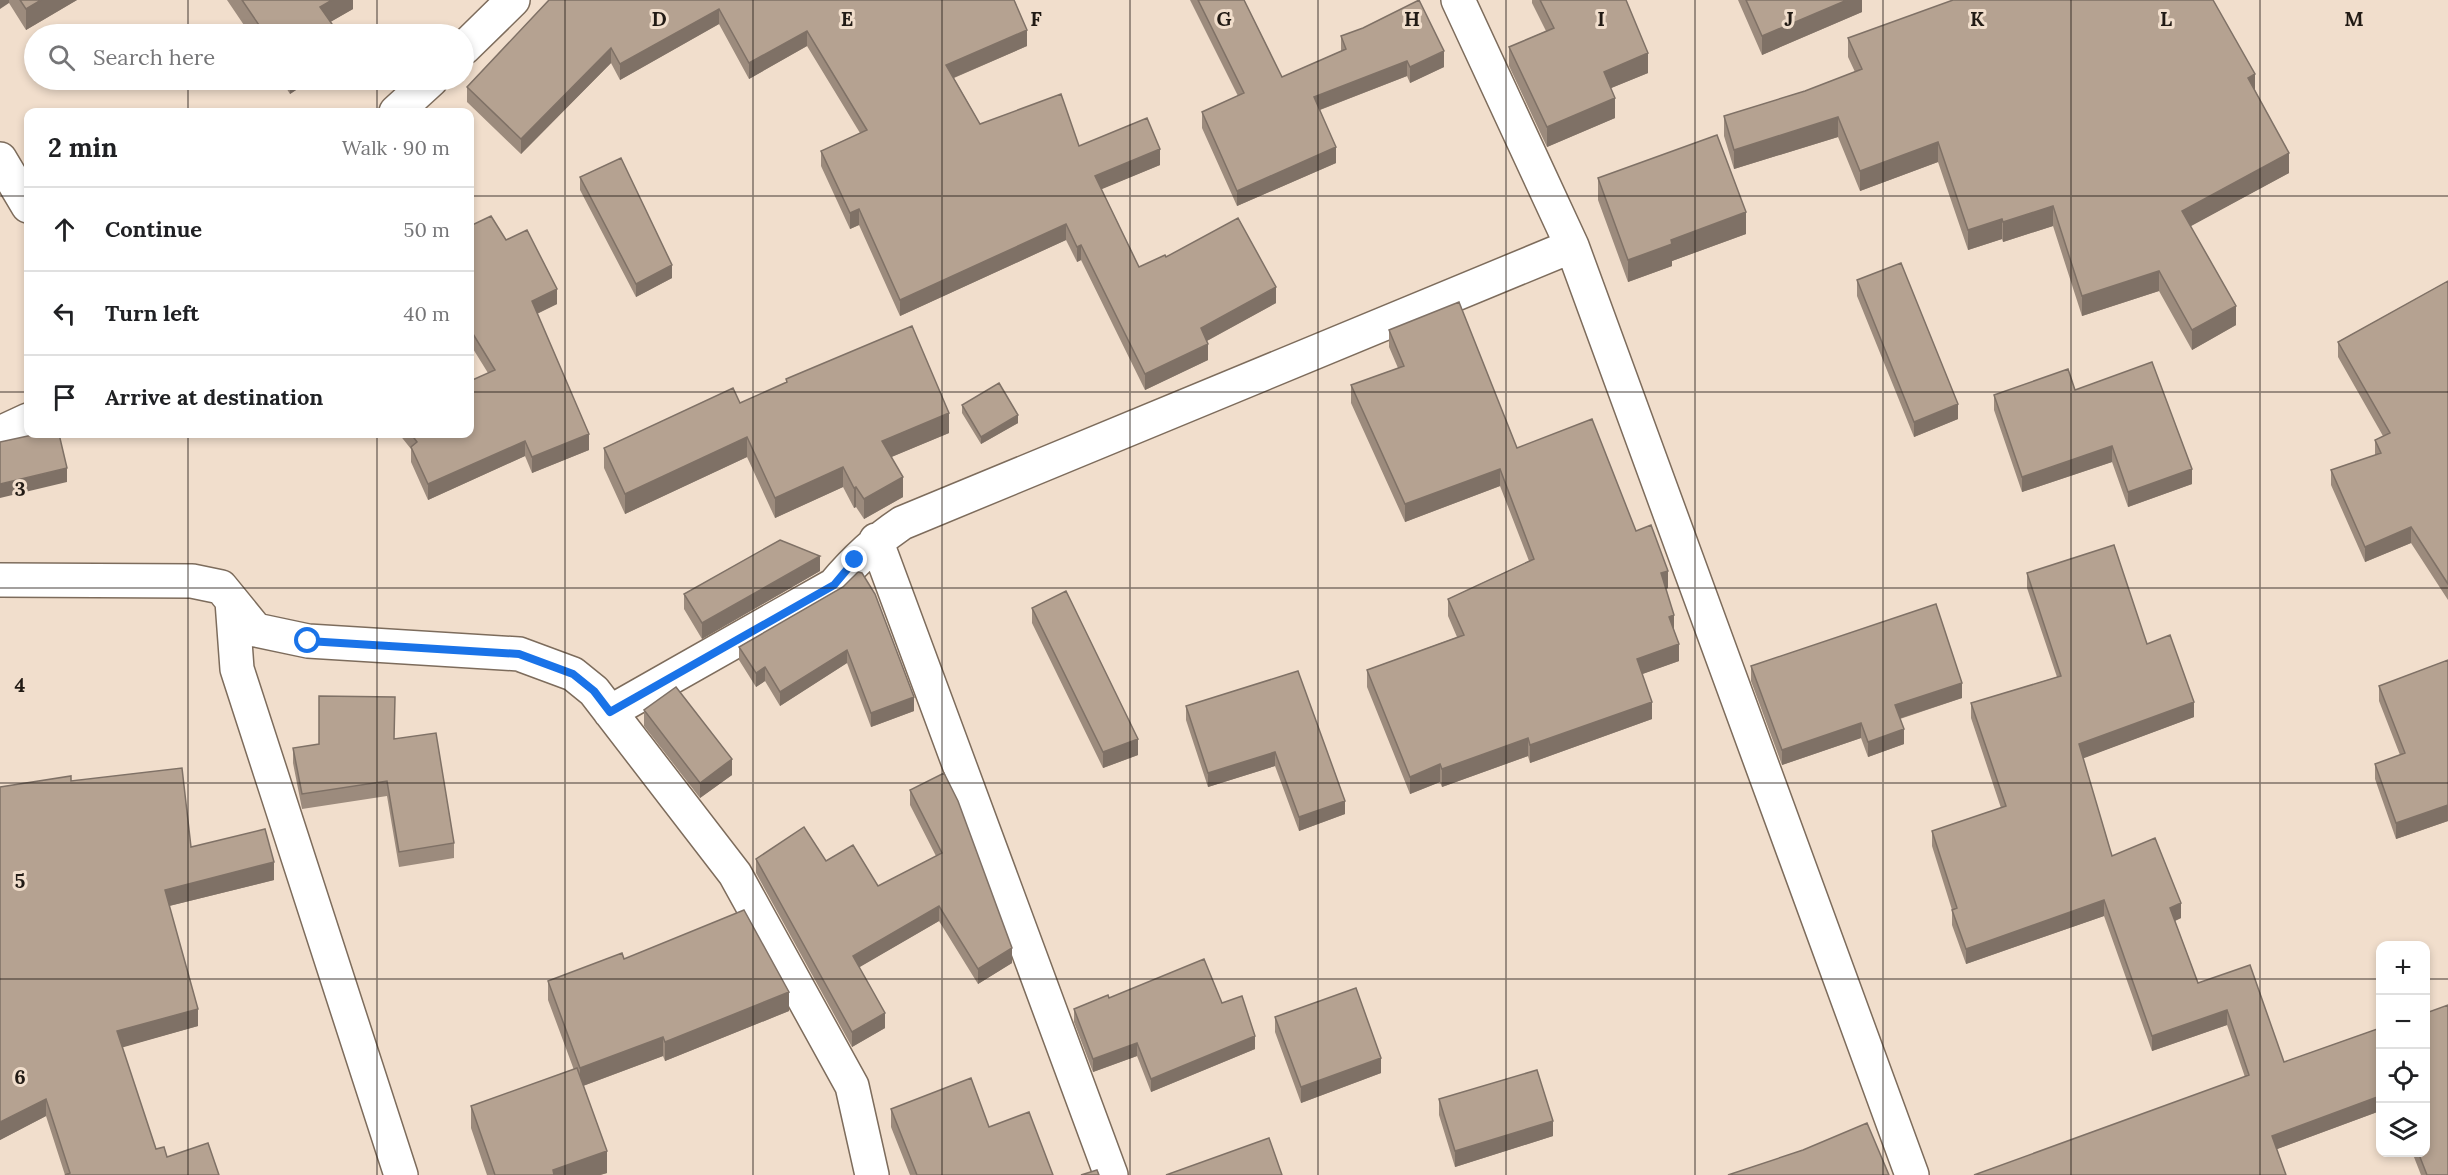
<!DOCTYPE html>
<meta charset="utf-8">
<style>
body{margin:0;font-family:Lora,serif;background:#f2f2f2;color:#202124}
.controls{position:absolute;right:18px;bottom:18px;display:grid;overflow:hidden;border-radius:12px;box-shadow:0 3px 9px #0003}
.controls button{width:54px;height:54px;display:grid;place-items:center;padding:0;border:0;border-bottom:2px solid #e0e0e0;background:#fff;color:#202124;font:30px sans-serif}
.stop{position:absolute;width:18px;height:18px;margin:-14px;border:4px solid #1a73e8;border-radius:50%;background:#fff}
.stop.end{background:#1a73e8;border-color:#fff;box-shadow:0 2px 6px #0008}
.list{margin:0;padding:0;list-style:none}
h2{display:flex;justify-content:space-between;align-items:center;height:78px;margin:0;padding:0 24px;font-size:26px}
h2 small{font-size:20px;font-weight:400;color:#757577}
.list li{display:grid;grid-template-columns:39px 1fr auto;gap:18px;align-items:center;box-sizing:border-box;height:84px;padding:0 24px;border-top:2px solid #e0e0e0}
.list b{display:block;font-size:22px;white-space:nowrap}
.list em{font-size:20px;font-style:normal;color:#757577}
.icon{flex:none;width:33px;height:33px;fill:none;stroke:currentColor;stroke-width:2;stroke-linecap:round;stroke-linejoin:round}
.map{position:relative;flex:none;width:2448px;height:1175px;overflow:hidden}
.search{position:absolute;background:#fff;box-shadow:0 3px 9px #0003;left:24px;top:24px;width:450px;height:66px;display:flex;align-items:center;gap:15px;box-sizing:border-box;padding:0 21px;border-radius:33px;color:#757577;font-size:22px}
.panel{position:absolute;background:#fff;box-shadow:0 3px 9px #0003;left:24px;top:108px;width:450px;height:330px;border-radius:12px}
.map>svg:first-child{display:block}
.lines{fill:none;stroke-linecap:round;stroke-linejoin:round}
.minor-casing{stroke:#7d6c5c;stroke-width:36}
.minor{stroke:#fff;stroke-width:33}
.wall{fill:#9c8b7d}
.shaded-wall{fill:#7f7166}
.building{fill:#b5a291;stroke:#7f7166;stroke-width:1.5}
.route{stroke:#1a73e8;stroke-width:8}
.grid{fill:none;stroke:#211a14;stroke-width:1.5;stroke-opacity:0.55}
.grid-label{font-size:20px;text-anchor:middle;font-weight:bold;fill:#211a14;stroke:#f1decc;stroke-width:6;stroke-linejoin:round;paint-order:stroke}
</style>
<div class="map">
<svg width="2448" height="1175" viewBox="0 0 2448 1175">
<rect width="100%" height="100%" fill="#f1decc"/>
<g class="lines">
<g class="minor-casing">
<path id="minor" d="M 1458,0 L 1572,246 L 1912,1175
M 464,48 L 513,0
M 396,112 L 431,80
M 0,159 L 28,206
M 0,433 L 28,420
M 876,540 L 1111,1175
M 0,580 L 192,581 L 221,587 L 256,630 L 308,641 L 519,654 L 573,674 L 594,691 L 735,874 L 852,1086 L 872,1175
M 232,601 L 237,669 L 401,1175
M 610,712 L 834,585 C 855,560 875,541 902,523 L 1572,246"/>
</g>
<use href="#minor" class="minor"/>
</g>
<path class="wall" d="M 0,0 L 77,0 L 26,30 L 9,3 Z
M 227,0 L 353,0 L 353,9 L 330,22 L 339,34 L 250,34 Z
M 549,0 L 1014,0 L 1027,46 L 954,78 L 980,124 L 1160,165 L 1101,189 L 1139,267 L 1166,257 L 1276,303 L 1207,341 L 1208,360 L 1145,390 L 1081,260 L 1077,262 L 1066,240 L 900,316 L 859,225 L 850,229 L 821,166 L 821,151 L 860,133 L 807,46 L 749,79 L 719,24 L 620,80 L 611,63 L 521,154 L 467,102 L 467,87 Z
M 1190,0 L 1244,0 L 1282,77 L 1341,51 L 1341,36 L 1444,67 L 1410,83 L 1407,76 L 1320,110 L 1336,163 L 1237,206 L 1202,128 L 1202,112 L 1238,96 Z
M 1532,0 L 1626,0 L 1648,73 L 1611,88 L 1615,118 L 1547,147 L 1509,66 L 1509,47 L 1546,31 L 1532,3 Z
M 1738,0 L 1862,0 L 1862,12 L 1762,55 Z
M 1848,38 L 2255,90 L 2289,173 L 2190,226 L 2236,325 L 2192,350 L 2159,291 L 2082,316 L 2053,226 L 2003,242 L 2002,239 L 1968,250 L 1938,162 L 1860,191 L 1838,137 L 1734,169 L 1724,136 L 1724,116 L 1805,91 L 1855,72 L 1848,57 Z
M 281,80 L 311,80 L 290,94 Z
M 580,177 L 672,278 L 636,297 L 580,190 Z
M 1598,178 L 1746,234 L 1672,261 L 1672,266 L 1628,282 L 1598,200 Z
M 470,226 L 506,240 L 557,304 L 537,314 L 589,450 L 532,473 L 525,456 L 428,500 L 411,462 L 411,449 L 399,434 L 470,434 L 488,373 L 470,344 Z
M 1857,280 L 1958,419 L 1914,437 L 1857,296 Z
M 2448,281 L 2448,600 L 2411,543 L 2365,562 L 2331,485 L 2331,470 L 2375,455 L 2375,440 L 2383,436 L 2338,357 L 2338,342 Z
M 1389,330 L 1517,448 L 1636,531 L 1668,588 L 1666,589 L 1674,630 L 1679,661 L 1642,674 L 1652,719 L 1530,763 L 1528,756 L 1442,787 L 1440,782 L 1410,794 L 1367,687 L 1367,670 L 1457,637 L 1448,616 L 1448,599 L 1529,561 L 1500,486 L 1405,522 L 1351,403 L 1351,385 L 1398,368 L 1389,347 Z
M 786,379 L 949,433 L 891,457 L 903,497 L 864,519 L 856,507 L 854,508 L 843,487 L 775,518 L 747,457 L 625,514 L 604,468 L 604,448 L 740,403 L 786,383 Z
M 2075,390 L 2192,484 L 2128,507 L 2112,462 L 2022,492 L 1994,410 L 1994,395 Z
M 962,405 L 1018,423 L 981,444 L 962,413 Z
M 820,571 L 702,639 L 684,609 L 684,594 Z
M 2027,573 L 2147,644 L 2194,717 L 2083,758 L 2112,856 L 2181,918 L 2175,921 L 2198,983 L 2284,1062 L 2380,1028 L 2380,1111 L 2277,1149 L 2245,1077 L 2227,1025 L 2152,1051 L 2104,916 L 1966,964 L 1952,925 L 1952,910 L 1932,846 L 1932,831 L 2001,808 L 1971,718 L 1971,703 L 2057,677 L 2027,588 Z
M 843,587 L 914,711 L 871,727 L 847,663 L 780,706 L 765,681 L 756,687 L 739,660 L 739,647 Z
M 1032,608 L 1138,755 L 1103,768 L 1032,623 Z
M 2448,660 L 2448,821 L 2396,839 L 2375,779 L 2375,764 L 2400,755 L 2379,701 L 2379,686 Z
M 1751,666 L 1962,698 L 1900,719 L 1904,744 L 1868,757 L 1861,738 L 1782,765 L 1751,681 Z
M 1298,671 L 1345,814 L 1299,831 L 1275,766 L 1208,787 L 1186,720 L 1186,706 Z
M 644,710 L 732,775 L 700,798 L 644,726 Z
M 394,739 L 454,843 L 454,858 L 399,867 L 387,796 L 302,809 L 293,763 L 293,748 Z
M 71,781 L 191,847 L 274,880 L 169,906 L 198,1026 L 122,1047 L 156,1149 L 167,1157 L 219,1175 L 65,1175 L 46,1116 L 0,1140 Z
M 910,790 L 1012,963 L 978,984 L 939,921 L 859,967 L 885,1028 L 852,1047 L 756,873 L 756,859 L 826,861 L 878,886 L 936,856 L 910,805 Z
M 624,959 L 789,1011 L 665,1061 L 663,1056 L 583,1086 L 607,1173 L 600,1175 L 487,1175 L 471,1128 L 471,1106 L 574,1070 L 548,1000 L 548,981 Z
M 1109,998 L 1222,1003 L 1255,1049 L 1151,1092 L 1137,1056 L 1093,1072 L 1074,1022 L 1074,1009 Z
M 1275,1017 L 1381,1073 L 1301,1103 L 1275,1032 Z
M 1439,1099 L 1553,1136 L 1455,1167 L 1439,1115 Z
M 891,1109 L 989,1127 L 1053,1175 L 910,1175 L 891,1127 Z
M 2412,1152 L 2426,1152 L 2448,1175 L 2421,1175 Z"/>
<path class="shaded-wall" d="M 0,0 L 9,0 L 9,3 L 0,9 Z
M 41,0 L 77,0 L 26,30 L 26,9 Z
M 332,0 L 353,0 L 353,9 L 320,28 L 320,7 Z
M 1847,0 L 1862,0 L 1862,12 L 1762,55 L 1762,36 Z
M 719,9 L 719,24 L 620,80 L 620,64 Z
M 1027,30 L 1027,46 L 946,81 L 946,65 Z
M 807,31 L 807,46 L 749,79 L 749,63 Z
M 611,48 L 611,63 L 521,154 L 521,139 Z
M 1444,51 L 1444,67 L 1410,83 L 1410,67 Z
M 1648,53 L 1648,73 L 1604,91 L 1604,72 Z
M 1407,61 L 1407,76 L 1314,112 L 1314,97 Z
M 2255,74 L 2255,94 L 2248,78 Z
M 290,80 L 311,80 L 290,94 Z
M 1615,98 L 1615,118 L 1547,147 L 1547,127 Z
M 1838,117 L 1838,137 L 1734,169 L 1734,150 Z
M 1938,142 L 1938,162 L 1860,191 L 1860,171 Z
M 1336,147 L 1336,163 L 1237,206 L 1237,191 Z
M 1160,149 L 1160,165 L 1095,192 L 1095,176 Z
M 2289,153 L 2289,173 L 2182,231 L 2182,211 Z
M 473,188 L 473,203 L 470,207 L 470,191 Z
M 2053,206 L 2053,226 L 2003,242 L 2003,222 Z
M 859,209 L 859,225 L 850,229 L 850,213 Z
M 1746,212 L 1746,234 L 1672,261 L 1672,266 L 1628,282 L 1628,260 L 1671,240 Z
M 2002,219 L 2002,239 L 1968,250 L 1968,230 Z
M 1066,224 L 1066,240 L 900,316 L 900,300 Z
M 1081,245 L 1081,260 L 1077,262 L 1077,247 Z
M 672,265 L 672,278 L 636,297 L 636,284 Z
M 2159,271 L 2159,291 L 2082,316 L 2082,296 Z
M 1276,287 L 1276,303 L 1201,344 L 1201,328 Z
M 557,289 L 557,304 L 532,316 L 532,301 Z
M 2236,306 L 2236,325 L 2192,350 L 2192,330 Z
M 1208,344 L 1208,360 L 1145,390 L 1145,374 Z
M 1958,404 L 1958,419 L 1914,437 L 1914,422 Z
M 949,413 L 949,433 L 882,461 L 882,441 Z
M 1018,415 L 1018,423 L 981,444 L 981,437 Z
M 589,434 L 589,450 L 532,473 L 532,457 Z
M 747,437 L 747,457 L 625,514 L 625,494 Z
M 525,441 L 525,456 L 428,500 L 428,484 Z
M 2112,446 L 2112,462 L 2022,492 L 2022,477 Z
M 843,467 L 843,487 L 775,518 L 775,498 Z
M 67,468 L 67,482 L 0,498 L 0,484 Z
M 1500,469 L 1500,486 L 1405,522 L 1405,504 Z
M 2192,469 L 2192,484 L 2128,507 L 2128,492 Z
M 903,477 L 903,497 L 864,519 L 864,499 Z
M 856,487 L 856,507 L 854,508 L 854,488 Z
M 2411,527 L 2411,543 L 2365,562 L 2365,547 Z
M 820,556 L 820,571 L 702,639 L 702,623 Z
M 1668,571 L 1668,588 L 1661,591 L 1661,573 Z
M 1674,615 L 1674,633 L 1669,617 Z
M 1679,644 L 1679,661 L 1637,676 L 1637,659 Z
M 847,650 L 847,663 L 780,706 L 780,692 Z
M 765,667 L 765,681 L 756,687 L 756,673 Z
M 1962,683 L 1962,698 L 1895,720 L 1895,705 Z
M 914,697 L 914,711 L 871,727 L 871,713 Z
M 1652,702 L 1652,719 L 1530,763 L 1530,745 Z
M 2194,702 L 2194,717 L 2079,760 L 2079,744 Z
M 1861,723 L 1861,738 L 1782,765 L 1782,750 Z
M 1904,729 L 1904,744 L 1868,757 L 1868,742 Z
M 1528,738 L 1528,756 L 1442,787 L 1442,769 Z
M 1138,739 L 1138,755 L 1103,768 L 1103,752 Z
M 1275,752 L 1275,766 L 1208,787 L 1208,773 Z
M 732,759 L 732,775 L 700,798 L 700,783 Z
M 1440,764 L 1440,782 L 1410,794 L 1410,777 Z
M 1345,801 L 1345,814 L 1299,831 L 1299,817 Z
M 2448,805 L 2448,821 L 2396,839 L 2396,823 Z
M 274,862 L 274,880 L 165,907 L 165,890 Z
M 2104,900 L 2104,916 L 1966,964 L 1966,949 Z
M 2181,903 L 2181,918 L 2170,923 L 2170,908 Z
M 939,906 L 939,921 L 853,971 L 853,956 Z
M 1012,948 L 1012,963 L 978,984 L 978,969 Z
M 789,992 L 789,1011 L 665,1061 L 665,1042 Z
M 198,1009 L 198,1026 L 117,1049 L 117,1031 Z
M 2227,1010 L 2227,1025 L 2152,1051 L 2152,1036 Z
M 885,1013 L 885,1028 L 852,1047 L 852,1032 Z
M 1255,1036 L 1255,1049 L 1151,1092 L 1151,1079 Z
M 663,1037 L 663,1056 L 580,1087 L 580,1068 Z
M 1137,1043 L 1137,1056 L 1093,1072 L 1093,1059 Z
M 1381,1058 L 1381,1073 L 1301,1103 L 1301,1087 Z
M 2380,1096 L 2380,1111 L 2272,1151 L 2272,1136 Z
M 46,1099 L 46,1116 L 0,1140 L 0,1122 Z
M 1553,1121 L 1553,1136 L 1455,1167 L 1455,1151 Z
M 607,1151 L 607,1173 L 600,1175 L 553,1175 L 553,1170 Z"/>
<path class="building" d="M 20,0 L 41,0 L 26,9 Z
M 242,0 L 332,0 L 320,7 L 339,34 L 265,34 Z
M 549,0 L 1014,0 L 1027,30 L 946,65 L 980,124 L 1061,94 L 1079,146 L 1147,118 L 1160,149 L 1095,176 L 1139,267 L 1165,255 L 1166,257 L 1238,218 L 1276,287 L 1201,328 L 1208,344 L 1145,374 L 1081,245 L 1077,247 L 1066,224 L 900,300 L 859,209 L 850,213 L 821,151 L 867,130 L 807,31 L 749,63 L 719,9 L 620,64 L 611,48 L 521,139 L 467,87 Z
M 1198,0 L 1244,0 L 1282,77 L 1346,49 L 1341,36 L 1363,28 L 1419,0 L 1444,51 L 1410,67 L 1407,61 L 1314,97 L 1336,147 L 1237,191 L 1202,112 L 1244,93 Z
M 1540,0 L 1626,0 L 1648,53 L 1604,72 L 1615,98 L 1547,127 L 1509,47 L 1554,28 Z
M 1746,0 L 1847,0 L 1762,36 Z
M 1953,0 L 2213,0 L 2255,74 L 2248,78 L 2289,153 L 2182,211 L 2236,306 L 2192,330 L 2159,271 L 2082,296 L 2053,206 L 2003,222 L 2002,219 L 1968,230 L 1938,142 L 1860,171 L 1838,117 L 1734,150 L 1724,116 L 1805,91 L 1862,69 L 1848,38 Z
M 1717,135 L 1746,212 L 1671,240 L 1672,244 L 1628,260 L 1598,178 Z
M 621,158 L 672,265 L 636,284 L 580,177 Z
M 470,181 L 473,188 L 470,191 Z
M 491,216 L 506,240 L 527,230 L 557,289 L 532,301 L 589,434 L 532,457 L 525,441 L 428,484 L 411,447 L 417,442 L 411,434 L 470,434 L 470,381 L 495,370 L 470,329 L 470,226 Z
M 1901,263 L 1958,404 L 1914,422 L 1857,280 Z
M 2448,281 L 2448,584 L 2411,527 L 2365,547 L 2331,470 L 2381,453 L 2375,440 L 2390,433 L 2338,342 Z
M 1459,302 L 1517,448 L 1592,419 L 1636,531 L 1651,525 L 1668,571 L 1661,573 L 1674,615 L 1669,617 L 1679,644 L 1637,659 L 1652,702 L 1530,745 L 1528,738 L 1442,769 L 1440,764 L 1410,777 L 1367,670 L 1464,635 L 1448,599 L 1534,559 L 1500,469 L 1405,504 L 1351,385 L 1404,366 L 1389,330 Z
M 912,326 L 949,413 L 882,441 L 903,477 L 864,499 L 856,487 L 854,488 L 843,467 L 775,498 L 747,437 L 625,494 L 604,448 L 733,388 L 740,403 L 787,382 L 786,379 Z
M 2152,362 L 2192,469 L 2128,492 L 2112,446 L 2022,477 L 1994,395 L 2068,369 L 2075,390 Z
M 999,383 L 1018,415 L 981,437 L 962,405 Z
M 37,434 L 59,434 L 67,468 L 0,484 L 0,442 Z
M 780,540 L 820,556 L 702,623 L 684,594 Z
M 2114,545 L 2147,644 L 2170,635 L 2194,702 L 2079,744 L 2112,856 L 2155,838 L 2181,903 L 2170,908 L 2198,983 L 2250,965 L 2284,1062 L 2380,1028 L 2380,1096 L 2272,1136 L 2286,1175 L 1974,1175 L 2249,1075 L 2227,1010 L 2152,1036 L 2104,900 L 1966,949 L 1952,910 L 1957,908 L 1932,831 L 2006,806 L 1971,703 L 2061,676 L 2027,573 Z
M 858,572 L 862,573 L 875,594 L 914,697 L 871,713 L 847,650 L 780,692 L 765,667 L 756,673 L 739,647 L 843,587 Z
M 1066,591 L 1138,739 L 1103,752 L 1032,608 Z
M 1936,604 L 1962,683 L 1895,705 L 1904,729 L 1868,742 L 1861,723 L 1782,750 L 1751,666 Z
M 2448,660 L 2448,805 L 2396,823 L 2375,764 L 2405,753 L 2379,686 Z
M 1298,671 L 1345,801 L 1299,817 L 1275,752 L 1208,773 L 1186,706 Z
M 676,687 L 732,759 L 700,783 L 644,710 Z
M 319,696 L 395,697 L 394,739 L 436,733 L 454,843 L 399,852 L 387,781 L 302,794 L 293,748 L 319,744 Z
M 182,768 L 191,847 L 265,829 L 274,862 L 165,890 L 198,1009 L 117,1031 L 156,1149 L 164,1147 L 167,1157 L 208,1143 L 219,1175 L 65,1175 L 70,1173 L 46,1099 L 0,1122 L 0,787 L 71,776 L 71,781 Z
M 944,773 L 958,801 L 1012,948 L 978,969 L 939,906 L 853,956 L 885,1013 L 852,1032 L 756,859 L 804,827 L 826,861 L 853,845 L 878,886 L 942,853 L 910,790 Z
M 744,910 L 789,992 L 665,1042 L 663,1037 L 580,1068 L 548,981 L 622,953 L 624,959 Z
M 1204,959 L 1222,1003 L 1242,996 L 1255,1036 L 1151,1079 L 1137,1043 L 1093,1059 L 1074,1009 L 1108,995 L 1109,998 Z
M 1356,988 L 1381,1058 L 1301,1087 L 1275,1017 Z
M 2448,1005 L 2448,1175 L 2427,1175 L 2418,1152 L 2426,1152 L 2426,1013 Z
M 577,1068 L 607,1151 L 553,1170 L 554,1175 L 495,1175 L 471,1106 Z
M 1537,1070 L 1553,1121 L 1455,1151 L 1439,1099 Z
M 971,1078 L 989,1127 L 1029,1112 L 1053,1175 L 917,1175 L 891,1109 Z
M 1867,1123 L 1889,1175 L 1728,1175 L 1803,1150 Z
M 1269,1138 L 1282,1175 L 1166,1175 Z
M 1097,1170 L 1099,1175 L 1081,1175 Z"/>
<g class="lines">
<path class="route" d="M 308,641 L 519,654 L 573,674 L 594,691 L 610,712 L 834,585 L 855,560"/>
</g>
<path class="grid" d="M 188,0 L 188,34M 377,0 L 377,34M 565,0 L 565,1175M 753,0 L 753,1175M 942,0 L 942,1175M 1130,0 L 1130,1175M 1318,0 L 1318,1175M 1506,0 L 1506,1175M 1695,0 L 1695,1175M 1883,0 L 1883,1175M 2071,0 L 2071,1175M 2260,0 L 2260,1175M 188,80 L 188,112M 377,80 L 377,112M 0,196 L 28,196M 470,196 L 2448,196M 0,392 L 28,392M 470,392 L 2448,392M 188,434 L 188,1175M 377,434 L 377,1175M 0,588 L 2448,588M 0,783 L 2448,783M 0,979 L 2380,979M 2426,979 L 2448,979"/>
<g class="grid-label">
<text x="659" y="26">D</text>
<text x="847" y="26">E</text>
<text x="1036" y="26">F</text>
<text x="1224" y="26">G</text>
<text x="1412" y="26">H</text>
<text x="1601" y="26">I</text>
<text x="1789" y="26">J</text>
<text x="1977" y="26">K</text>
<text x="2166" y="26">L</text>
<text x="2354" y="26">M</text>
<text x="20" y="496">3</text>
<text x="20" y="692">4</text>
<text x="20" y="888">5</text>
<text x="20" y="1084">6</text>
</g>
</svg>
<div class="controls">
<button>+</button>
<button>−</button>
<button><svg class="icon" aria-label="locate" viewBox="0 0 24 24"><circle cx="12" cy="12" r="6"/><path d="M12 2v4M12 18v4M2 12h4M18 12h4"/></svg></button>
<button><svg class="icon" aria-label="layers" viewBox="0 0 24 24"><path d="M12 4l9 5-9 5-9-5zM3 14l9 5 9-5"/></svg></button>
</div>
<div class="stop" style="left:308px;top:641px"></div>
<div class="stop end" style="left:855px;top:560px"></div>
<div class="search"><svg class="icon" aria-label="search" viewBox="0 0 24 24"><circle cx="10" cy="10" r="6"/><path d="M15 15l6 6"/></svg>Search here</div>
<section class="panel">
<h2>2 min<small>Walk · 90 m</small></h2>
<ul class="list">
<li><svg class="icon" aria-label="ahead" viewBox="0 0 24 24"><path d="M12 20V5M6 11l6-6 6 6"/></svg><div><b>Continue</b></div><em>50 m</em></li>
<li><svg class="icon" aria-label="left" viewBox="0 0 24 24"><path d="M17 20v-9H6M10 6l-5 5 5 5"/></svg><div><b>Turn left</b></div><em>40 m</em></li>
<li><svg class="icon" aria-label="arrive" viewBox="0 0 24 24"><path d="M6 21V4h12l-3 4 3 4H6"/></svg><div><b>Arrive at destination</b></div></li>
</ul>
</section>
</div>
